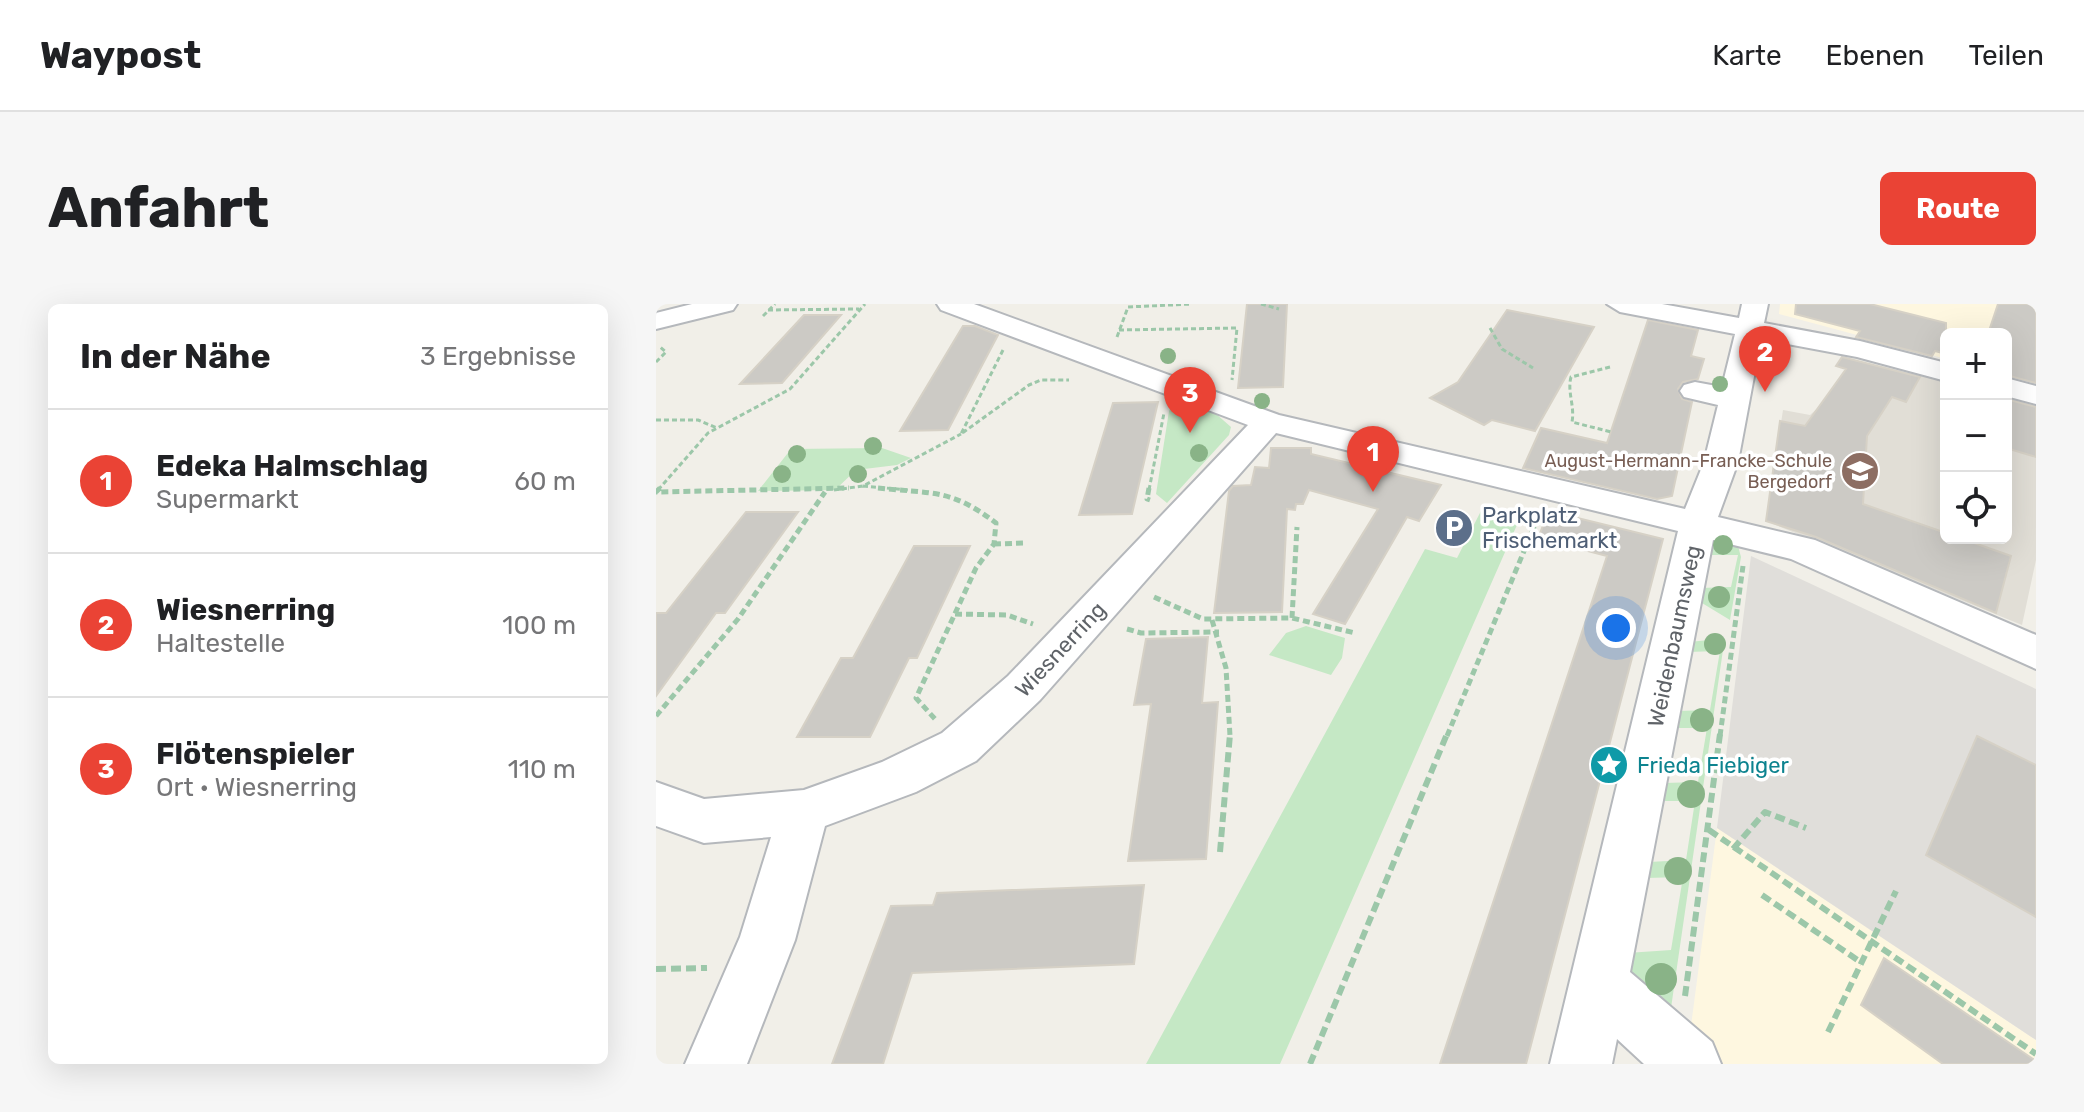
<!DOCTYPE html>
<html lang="de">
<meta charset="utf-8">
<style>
body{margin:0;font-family:Rubik,sans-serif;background:#f6f6f6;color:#202124}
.controls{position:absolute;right:24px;top:24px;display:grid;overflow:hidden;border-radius:12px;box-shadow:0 8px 32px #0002}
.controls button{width:72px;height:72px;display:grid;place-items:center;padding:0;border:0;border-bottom:2px solid #e0e0e0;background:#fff;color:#202124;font:40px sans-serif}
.you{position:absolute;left:960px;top:324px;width:28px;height:28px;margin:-20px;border:6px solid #fff;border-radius:50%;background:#1a73e8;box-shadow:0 0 0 12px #1a73e833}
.badge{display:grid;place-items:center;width:52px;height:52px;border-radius:50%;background:#ea4335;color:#fff;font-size:26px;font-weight:700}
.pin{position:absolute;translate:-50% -66px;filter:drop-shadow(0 2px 4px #0008)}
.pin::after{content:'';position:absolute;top:42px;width:28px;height:24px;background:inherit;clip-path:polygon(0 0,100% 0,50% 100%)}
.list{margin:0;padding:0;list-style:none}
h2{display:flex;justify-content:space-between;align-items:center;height:104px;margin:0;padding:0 32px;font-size:34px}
h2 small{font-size:26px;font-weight:400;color:#757577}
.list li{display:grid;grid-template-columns:52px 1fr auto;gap:24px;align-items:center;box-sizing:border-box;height:144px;padding:0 32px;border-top:2px solid #e0e0e0}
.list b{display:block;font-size:30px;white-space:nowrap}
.list p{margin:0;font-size:26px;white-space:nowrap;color:#757577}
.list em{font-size:26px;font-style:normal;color:#757577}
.icon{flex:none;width:44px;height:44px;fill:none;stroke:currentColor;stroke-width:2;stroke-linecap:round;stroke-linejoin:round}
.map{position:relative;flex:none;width:1380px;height:760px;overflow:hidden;border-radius:12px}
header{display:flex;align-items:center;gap:48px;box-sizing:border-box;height:112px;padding:0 40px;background:#fff;border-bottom:2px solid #e0e0e0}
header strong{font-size:38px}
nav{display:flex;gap:44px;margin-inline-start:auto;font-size:28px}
.intro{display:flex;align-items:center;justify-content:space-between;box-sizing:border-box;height:192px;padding:0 48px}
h1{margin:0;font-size:56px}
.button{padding:20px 36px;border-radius:12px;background:#ea4335;color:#fff;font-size:28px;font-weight:700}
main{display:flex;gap:48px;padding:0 48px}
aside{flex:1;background:#fff;border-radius:12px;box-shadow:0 8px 32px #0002}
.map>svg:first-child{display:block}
.commercial{fill:#fef7e0}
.industrial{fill:#e0deda}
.education{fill:#e1ded6}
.green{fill:#c5e8c5}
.building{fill:#cccac5;stroke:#d6d1c6;stroke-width:2}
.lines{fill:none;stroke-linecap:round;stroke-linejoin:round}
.minor-casing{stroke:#b5b8bc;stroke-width:4}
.path-far2{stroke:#9cc7a9;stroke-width:3;stroke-dasharray:5 3;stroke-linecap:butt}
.path-far1{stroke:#9cc7a9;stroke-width:5;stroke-dasharray:7 4;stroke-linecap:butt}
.path{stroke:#9cc7a9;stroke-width:6;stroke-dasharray:10 5;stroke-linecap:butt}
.minor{fill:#fff;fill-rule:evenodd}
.tree{fill:#89b387}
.labels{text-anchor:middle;stroke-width:7;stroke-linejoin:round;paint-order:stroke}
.far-education-label{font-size:18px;fill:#785e54;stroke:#fff;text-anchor:end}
.service-label{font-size:22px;fill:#4e5e75;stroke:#fff;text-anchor:start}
.street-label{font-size:22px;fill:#5f6368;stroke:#fff}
.culture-label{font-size:22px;fill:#0d838f;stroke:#fff;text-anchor:start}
</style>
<header>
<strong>Waypost</strong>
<nav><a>Karte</a><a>Ebenen</a><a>Teilen</a></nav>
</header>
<div class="intro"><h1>Anfahrt</h1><a class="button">Route</a></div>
<main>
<aside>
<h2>In der Nähe<small>3 Ergebnisse</small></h2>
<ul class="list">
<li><span class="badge">1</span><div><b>Edeka Halmschlag</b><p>Supermarkt</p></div><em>60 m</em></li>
<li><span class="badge">2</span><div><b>Wiesnerring</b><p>Haltestelle</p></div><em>100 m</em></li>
<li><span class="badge">3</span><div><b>Flötenspieler</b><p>Ort · Wiesnerring</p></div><em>110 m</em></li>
</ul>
</aside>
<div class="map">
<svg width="1380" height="760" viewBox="0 0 1380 760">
<rect width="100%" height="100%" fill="#f1efe8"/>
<path class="commercial" d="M 1124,0 L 1380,0 L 1380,79 L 1350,71 L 1350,30 L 1290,30 L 1290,55 L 1123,10 Z
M 1061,524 L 1380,736 L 1380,760 L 1030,760 Z"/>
<path class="industrial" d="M 1095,252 L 1380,385 L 1380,736 L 1061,524 Z"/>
<path class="education" d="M 1258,66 L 1290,74 L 1290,234 L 1350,234 L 1350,90 L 1380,98 L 1380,256 L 1366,321 L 1110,217 L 1127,106 L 1154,111 L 1165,101 Z"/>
<path class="green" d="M 527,97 L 559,109 L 575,123 L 573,131 L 511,199 L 500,190 L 513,107 L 517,98 Z
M 226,144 L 255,154 L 241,161 L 200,166 L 179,186 L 102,187 L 135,145 Z
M 827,203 L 864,214 L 624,760 L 490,760 L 769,245 L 801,254 Z
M 1055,233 L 1082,242 L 1085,253 L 1074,316 L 1041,296 L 1044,284 L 1075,283 L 1082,251 L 1051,251 Z
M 650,322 L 689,334 L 686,354 L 675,371 L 613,351 L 630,329 Z
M 1063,335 L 1068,339 L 1015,704 L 969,663 L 971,649 L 1015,646 L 1027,573 L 990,574 L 993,558 L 1030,556 L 1039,497 L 1005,497 L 1008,479 L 1042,478 L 1051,424 L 1019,424 L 1022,407 L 1054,406 L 1064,347 L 1031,348 L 1033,338 Z"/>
<path class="building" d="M 591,0 L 631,0 L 627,83 L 582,84 Z
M 1140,0 L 1214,0 L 1290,19 L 1290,50 L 1279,47 L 1276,52 L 1200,33 L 1204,27 L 1139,10 Z
M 1342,0 L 1380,0 L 1380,79 L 1350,71 L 1350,30 L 1332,30 Z
M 851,6 L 938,23 L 879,127 L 836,116 L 828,121 L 774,94 L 802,78 Z
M 148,11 L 185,11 L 126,79 L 84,80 Z
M 992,16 L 1042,26 L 1035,52 L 1048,55 L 1042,75 L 1027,78 L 1022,85 L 1026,95 L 1036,98 L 1016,192 L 1001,195 L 867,164 L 885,124 L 951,139 Z
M 307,22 L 319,22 L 342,31 L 292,126 L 244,127 Z
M 1186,53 L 1264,73 L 1250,98 L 1236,93 L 1211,132 L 1207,200 L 1290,229 L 1290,234 L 1304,234 L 1355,252 L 1340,309 L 1160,233 L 1110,217 L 1124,117 L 1149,122 L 1190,65 L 1180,62 Z
M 1350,95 L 1380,103 L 1380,153 L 1350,144 Z
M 502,98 L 476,210 L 423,211 L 457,99 Z
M 615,144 L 655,144 L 655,150 L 785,181 L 763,217 L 751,213 L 689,320 L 657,310 L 722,205 L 653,186 L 647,200 L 640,200 L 639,206 L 631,205 L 626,308 L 558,309 L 573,187 L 577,182 L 595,181 L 599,163 L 613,164 Z
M 893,207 L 1007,235 L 870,760 L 784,760 L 951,252 L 882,234 Z
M 90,208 L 142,208 L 69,309 L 60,309 L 0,392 L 0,309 L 10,309 Z
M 258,242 L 314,242 L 261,354 L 253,354 L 214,433 L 141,433 L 185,354 L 197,354 Z
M 552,333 L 546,399 L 562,398 L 550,555 L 472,557 L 495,400 L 478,401 L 490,335 Z
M 1321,432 L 1380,461 L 1380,613 L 1270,551 Z
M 488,581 L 478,660 L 256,669 L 227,760 L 176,760 L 235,602 L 277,601 L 281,589 Z
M 1228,654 L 1380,757 L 1380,760 L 1287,760 L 1205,701 Z"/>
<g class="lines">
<g class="minor-casing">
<path id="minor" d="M 36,0 L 81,0 L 77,6 L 0,25 L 0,9 Z
M 281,0 L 318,0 L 623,111 L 1029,205 L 1048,158 L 1062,101 L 1028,93 L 1024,87 L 1028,81 L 1039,78 L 1066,83 L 1079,30 L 964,8 L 951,0 L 1006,0 L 1083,14 L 1086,0 L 1112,0 L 1108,19 L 1204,37 L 1290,59 L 1290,77 L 1201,53 L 1105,35 L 1082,158 L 1062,213 L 1159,236 L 1380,331 L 1380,365 L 1135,255 L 1057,236 L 974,668 L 1056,738 L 1065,760 L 988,760 L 961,735 L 956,760 L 894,760 L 1022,227 L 620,129 L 384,396 L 320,457 L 260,488 L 169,522 L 139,636 L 91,760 L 29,760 L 84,633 L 115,533 L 48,539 L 0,522 L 0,478 L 48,495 L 148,486 L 226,458 L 286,429 L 352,372 L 592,121 L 285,6 Z
M 1350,74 L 1380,82 L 1380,100 L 1350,92 Z"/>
</g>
<path class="path-far2" d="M 605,0 L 623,5
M 112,6 L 203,5
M 107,12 L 119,0
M 834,24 L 846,45 L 877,64
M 463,26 L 581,24 L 576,76
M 461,33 L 472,3 L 536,0
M 347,46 L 305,130 L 373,81 L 385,76 L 413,76
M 0,58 L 10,48 L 3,42
M 954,63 L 915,73 C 911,88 919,102 916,118 L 955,128
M 0,116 L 42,116 L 61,124
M 207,182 L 252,186
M 2,186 L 52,129 L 134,85 L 209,0
M 178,186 L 207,182 L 305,130
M 493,186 L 508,109"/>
<path class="path-far1" d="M 4,184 L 0,188 L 193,184
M 222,184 C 276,190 294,184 340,219 L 338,240 L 320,264 L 260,394 L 279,415
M 493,184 L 491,195 L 494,196
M 338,240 L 369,239
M 498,293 L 547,315 L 636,314 L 699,329
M 299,310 L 351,311 L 377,320
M 636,314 L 641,223
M 556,316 L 570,364 L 574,432
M 471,325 L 485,329 L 563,328
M 0,412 L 82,315 L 169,188
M 791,432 L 883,211
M 1064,432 L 1087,262"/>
<path class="path" d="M 1053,526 L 1380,750
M 1077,545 L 1109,508 L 1150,524
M 564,548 L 574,430
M 1106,591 L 1206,659
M 0,665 L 51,664
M 1029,692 L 1064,430
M 1172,728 L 1240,587
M 654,760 L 791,430"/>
<use href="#minor" class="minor"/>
</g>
<g class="tree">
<circle cx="512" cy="52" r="8"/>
<circle cx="1064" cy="80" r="8"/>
<circle cx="606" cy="97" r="8"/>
<circle cx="523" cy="101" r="8"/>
<circle cx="217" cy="142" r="9"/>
<circle cx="543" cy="149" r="9"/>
<circle cx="141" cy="150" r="9"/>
<circle cx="126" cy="170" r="9"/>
<circle cx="202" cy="170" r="9"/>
<circle cx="1067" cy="241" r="10"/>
<circle cx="1063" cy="293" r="11"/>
<circle cx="1059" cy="340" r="11"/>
<circle cx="1046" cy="416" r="12"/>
<circle cx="1035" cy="490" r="14"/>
<circle cx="1022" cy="567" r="14"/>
<circle cx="1005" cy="675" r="16"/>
</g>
<defs>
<g id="school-disc" transform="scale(2)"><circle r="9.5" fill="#8d6e63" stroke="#fff"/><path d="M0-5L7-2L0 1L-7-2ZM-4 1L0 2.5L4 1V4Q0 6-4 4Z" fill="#fff"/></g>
<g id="parking-disc" transform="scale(2)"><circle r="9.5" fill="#5c6f8a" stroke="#fff"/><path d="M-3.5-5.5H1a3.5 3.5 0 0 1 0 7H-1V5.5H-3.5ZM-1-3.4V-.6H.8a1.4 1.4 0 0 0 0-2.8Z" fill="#fff"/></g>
<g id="sight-disc" transform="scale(2)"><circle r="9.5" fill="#0f9aa8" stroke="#fff"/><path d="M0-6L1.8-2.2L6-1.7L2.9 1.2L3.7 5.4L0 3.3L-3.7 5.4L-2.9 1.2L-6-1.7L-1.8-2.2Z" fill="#fff"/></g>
</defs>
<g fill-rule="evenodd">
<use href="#school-disc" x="1204" y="167"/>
<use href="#parking-disc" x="798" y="224"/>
<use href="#sight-disc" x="953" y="461"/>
</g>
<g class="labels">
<g class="far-education-label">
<text x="1176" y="163">August-Hermann-Francke-Schule<tspan x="1176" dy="21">Bergedorf</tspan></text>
</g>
<g class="service-label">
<text x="826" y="219">Parkplatz<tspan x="826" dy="25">Frischemarkt</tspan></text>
</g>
<g class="street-label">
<text transform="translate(1018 332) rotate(-78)" y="8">Weidenbaumsweg</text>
<text transform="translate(404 345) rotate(-47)" y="8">Wiesnerring</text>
</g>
<g class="culture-label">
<text x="981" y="469">Frieda Fiebiger</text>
</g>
</g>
</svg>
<div class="controls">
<button>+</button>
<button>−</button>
<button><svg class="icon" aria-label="locate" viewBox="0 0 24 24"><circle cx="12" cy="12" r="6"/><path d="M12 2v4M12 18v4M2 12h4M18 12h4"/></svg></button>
</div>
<div class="you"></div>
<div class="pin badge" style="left:717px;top:188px">1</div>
<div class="pin badge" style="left:1109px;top:88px">2</div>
<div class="pin badge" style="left:534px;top:129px">3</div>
</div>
</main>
